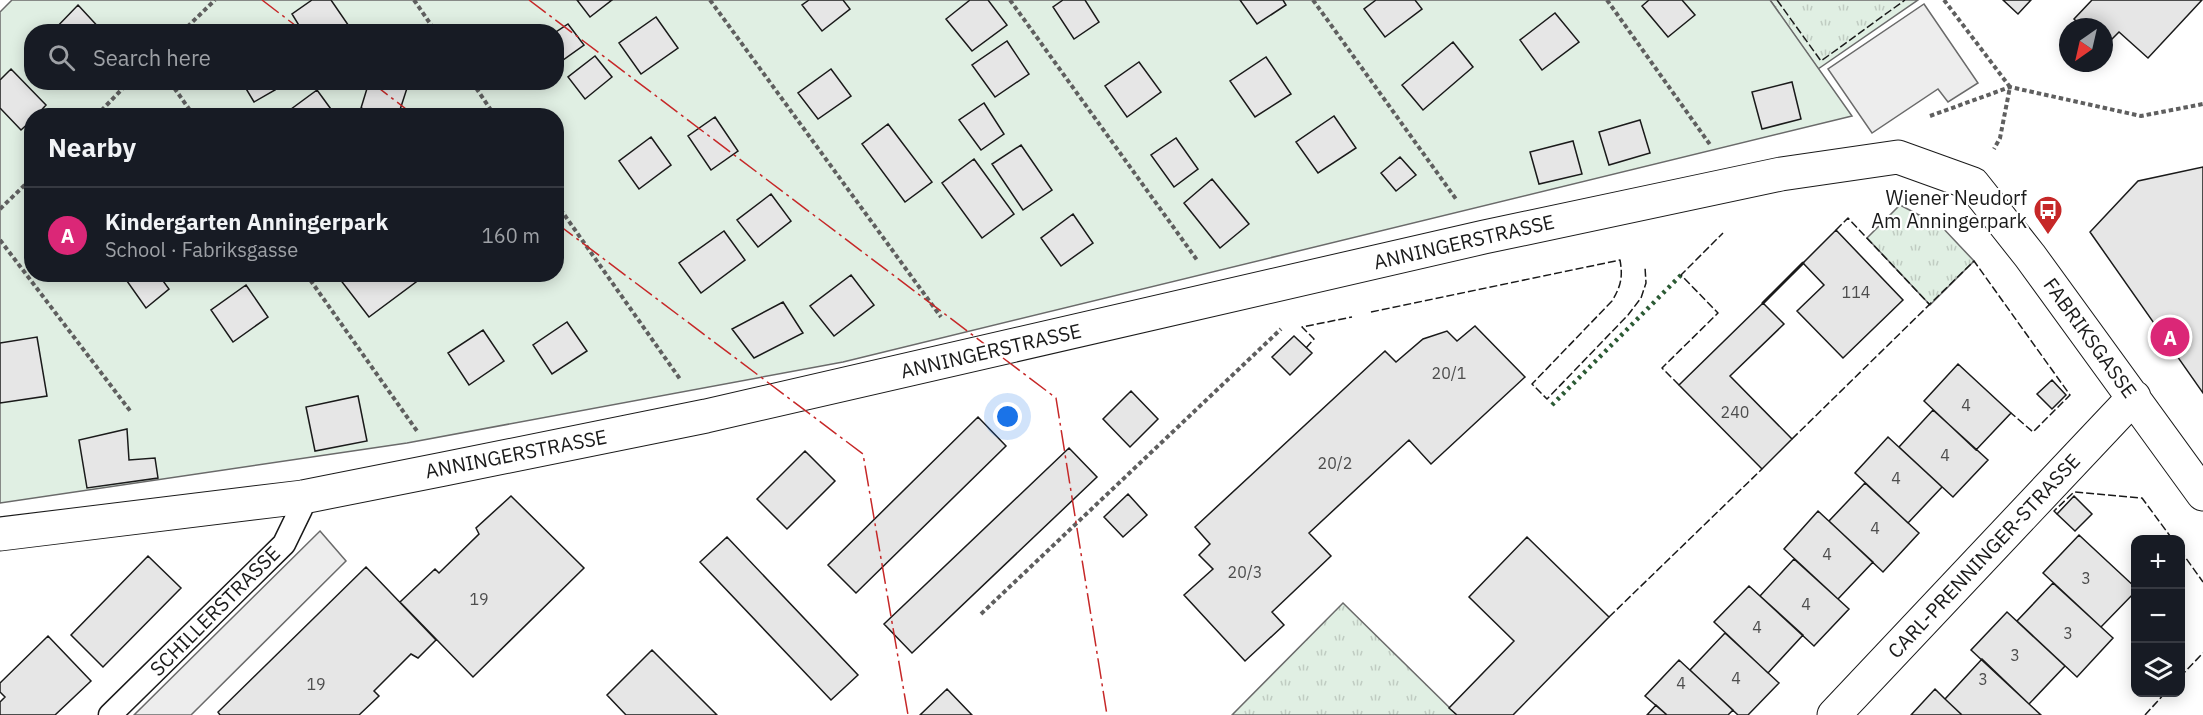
<!DOCTYPE html>
<meta charset="utf-8">
<style>
body{margin:0;font-family:"IBM Plex Sans",sans-serif;background:#242831;color:#f1f3f6}
.controls{position:absolute;right:18px;bottom:18px;display:grid;overflow:hidden;border-radius:12px;box-shadow:0 3px 15px #0003}
.controls button{width:54px;height:54px;display:grid;place-items:center;padding:0;border:0;border-bottom:2px solid #363941;background:#171b24;color:#f1f3f6;font:30px sans-serif}
.compass{position:absolute;left:2059px;top:18px;width:54px;height:54px;border-radius:50%;background:#171b24;box-shadow:0 3px 15px #0003;rotate:214deg}
.you{position:absolute;left:1008px;top:417px;width:21px;height:21px;margin:-15px;border:4px solid #fff;border-radius:50%;background:#1a73e8;box-shadow:0 0 0 9px #1a73e833}
.badge{display:grid;place-items:center;width:39px;height:39px;border-radius:50%;background:#db2777;color:#fff;font-size:20px;font-weight:700}
.pin{position:absolute;translate:-50% -50%;border:3px solid #fff;box-shadow:0 2px 6px #0006}
.list{margin:0;padding:0;list-style:none}
h2{display:flex;justify-content:space-between;align-items:center;height:78px;margin:0;padding:0 24px;font-size:26px}
h2 small{font-size:20px;font-weight:400;color:#9ea1a6}
.list li{display:grid;grid-template-columns:39px 1fr auto;gap:18px;align-items:center;box-sizing:border-box;height:96px;padding:0 24px;border-top:2px solid #363941}
.list b{display:block;font-size:22px;white-space:nowrap}
.list p{margin:0;font-size:20px;white-space:nowrap;color:#9ea1a6}
.list em{font-size:20px;font-style:normal;color:#9ea1a6}
.icon{flex:none;width:33px;height:33px;fill:none;stroke:currentColor;stroke-width:2;stroke-linecap:round;stroke-linejoin:round}
.map{position:relative;flex:none;width:2203px;height:715px;overflow:hidden}
.search{position:absolute;background:#171b24;box-shadow:0 3px 15px #0003;left:24px;top:24px;width:540px;height:66px;display:flex;align-items:center;gap:15px;box-sizing:border-box;padding:0 21px;border-radius:24px;color:#9ea1a6;font-size:22px}
.panel{position:absolute;background:#171b24;box-shadow:0 3px 15px #0003;left:24px;top:108px;width:540px;height:174px;border-radius:24px}
.map>svg:first-child{display:block}
.grass{fill:url(#grass-tufts);stroke:#6a6a6a;stroke-width:1.5}
.green{fill:#e0efe3;stroke:#6a6a6a;stroke-width:1.5;fill-rule:evenodd}
.parking{fill:#ededed;stroke:#6a6a6a;stroke-width:1.5}
.building{fill:#e6e6e6;stroke:#1a1a1a;stroke-width:1.5}
.lines{fill:none;stroke-linecap:round;stroke-linejoin:round}
.service-casing{stroke:#1a1a1a;stroke-width:25}
.minor-casing{stroke:#1a1a1a;stroke-width:35}
.path{stroke:#5f5f5f;stroke-width:4;stroke-dasharray:4.5 3;stroke-linecap:butt}
.service{stroke:#fff;stroke-width:22}
.minor{stroke:#fff;stroke-width:33}
.hedge{stroke:#2b5a34;stroke-width:4.5;stroke-dasharray:3 4.5;stroke-linecap:butt}
.fence{stroke:#1a1a1a;stroke-width:1.5;stroke-dasharray:8 3;stroke-linecap:butt}
.wall{stroke:#1a1a1a;stroke-width:3}
.power{stroke:#c62828;stroke-width:1.5;stroke-dasharray:21 4.5 3 4.5;stroke-linecap:butt}
.labels{text-anchor:middle;stroke-width:4.5;stroke-linejoin:round;paint-order:stroke}
.number-label{font-size:16px;fill:#4d4d4d}
.poi-label{font-size:20px;fill:#1a1a1a;stroke:#fff;text-anchor:end}
.street-label{font-size:20px;fill:#1a1a1a;stroke:#fff}
</style>
<div class="map">
<svg width="2203" height="715" viewBox="0 0 2203 715">
<defs>
<pattern id="grass-tufts" width="24" height="20" patternUnits="userSpaceOnUse" patternTransform="scale(1.5)"><rect width="24" height="20" fill="#e0efe3"/><path d="M3 7l-1-3M5 7V3M7 7l1-3M15 17l-1-3M17 17v-4M19 17l1-3" fill="none" stroke="#c0ccc2"/></pattern>
</defs>
<rect width="100%" height="100%" fill="#fff"/>
<path class="grass" d="M 1770,0 L 1918,0 L 1818,69 Z
M 1900,205 L 1942,227 L 1974,261 L 1930,305 L 1867,238 Z
M 1343,603 L 1457,715 L 1232,715 Z"/>
<path class="green" d="M 12,0 L 1770,0 L 1852,116 L 843,362 L 407,443 L 0,503 L 0,12 ZM 32,32 L 556,32 L 556,82 L 32,82 ZM 32,116 L 556,116 L 556,274 L 32,274 Z"/>
<path class="parking" d="M 1924,4 L 1978,83 L 1948,102 L 1938,89 L 1872,133 L 1828,69 Z
M 320,531 L 346,561 L 191,715 L 134,715 Z"/>
<path class="building" d="M 312,0 L 331,0 L 353,32 L 303,32 L 292,14 Z
M 577,0 L 612,0 L 590,17 Z
M 809,0 L 843,0 L 850,9 L 822,31 L 802,5 Z
M 970,0 L 988,0 L 1007,25 L 972,51 L 946,19 Z
M 1063,0 L 1085,0 L 1099,22 L 1074,39 L 1053,7 Z
M 1240,0 L 1283,0 L 1286,5 L 1257,24 Z
M 1376,0 L 1415,0 L 1422,9 L 1385,37 L 1364,9 Z
M 1649,0 L 1682,0 L 1695,15 L 1668,37 L 1642,6 Z
M 2003,0 L 2031,0 L 2018,14 Z
M 2092,0 L 2202,0 L 2148,58 L 2119,32 L 2104,47 L 2104,27 L 2082,27 L 2074,19 Z
M 78,5 L 103,32 L 52,32 Z
M 1555,13 L 1579,42 L 1542,70 L 1520,40 Z
M 656,17 L 678,48 L 641,74 L 619,43 Z
M 568,24 L 584,45 L 556,65 L 556,32 Z
M 1007,41 L 1029,74 L 995,97 L 972,65 Z
M 1453,42 L 1473,67 L 1423,110 L 1402,85 Z
M 595,56 L 612,77 L 585,99 L 568,77 Z
M 1266,57 L 1291,94 L 1255,117 L 1230,81 Z
M 1139,62 L 1161,92 L 1127,117 L 1105,86 Z
M 11,69 L 46,105 L 36,116 L 32,116 L 32,120 L 21,130 L 0,108 L 0,80 Z
M 831,69 L 851,96 L 818,119 L 798,93 Z
M 242,82 L 270,82 L 275,90 L 254,102 Z
M 369,82 L 409,82 L 398,116 L 384,116 L 361,108 Z
M 1792,82 L 1801,119 L 1762,129 L 1752,92 Z
M 317,90 L 336,116 L 283,115 Z
M 984,103 L 1004,134 L 981,150 L 959,120 Z
M 1334,116 L 1356,148 L 1318,173 L 1296,142 Z
M 715,117 L 738,151 L 711,170 L 688,136 Z
M 1640,120 L 1650,153 L 1609,165 L 1599,132 Z
M 888,124 L 932,182 L 905,202 L 862,144 Z
M 651,137 L 671,165 L 639,189 L 619,161 Z
M 1176,138 L 1198,169 L 1174,187 L 1151,155 Z
M 1573,141 L 1582,174 L 1539,184 L 1530,152 Z
M 1021,145 L 1052,190 L 1023,210 L 992,164 Z
M 1400,157 L 1416,175 L 1396,191 L 1381,173 Z
M 974,159 L 1014,214 L 982,238 L 942,183 Z
M 2203,167 L 2203,393 L 2090,232 L 2138,181 Z
M 1212,179 L 1249,224 L 1220,248 L 1184,203 Z
M 771,194 L 791,221 L 758,247 L 737,220 Z
M 1073,214 L 1093,243 L 1061,266 L 1041,238 Z
M 1836,230 L 1903,300 L 1843,358 L 1797,311 L 1824,285 L 1803,263 Z
M 724,231 L 745,260 L 701,293 L 679,263 Z
M 122,274 L 158,274 L 169,289 L 146,308 Z
M 336,274 L 417,274 L 420,279 L 369,317 Z
M 851,275 L 874,305 L 834,336 L 810,306 Z
M 246,285 L 268,317 L 233,342 L 211,310 Z
M 783,302 L 803,333 L 754,358 L 732,329 Z
M 1763,303 L 1784,324 L 1730,376 L 1792,439 L 1762,469 L 1679,385 Z
M 567,322 L 587,351 L 552,374 L 533,345 Z
M 1475,326 L 1525,377 L 1431,464 L 1409,440 L 1309,533 L 1331,556 L 1272,612 L 1284,625 L 1245,661 L 1184,595 L 1213,569 L 1199,555 L 1210,544 L 1195,527 L 1385,351 L 1396,362 L 1423,339 L 1447,331 L 1457,341 Z
M 483,330 L 504,361 L 469,385 L 448,353 Z
M 1294,336 L 1312,353 L 1290,375 L 1272,357 Z
M 37,337 L 47,396 L 0,403 L 0,343 Z
M 1958,364 L 2011,413 L 1976,450 L 1924,401 Z
M 2052,380 L 2066,395 L 2052,409 L 2037,394 Z
M 1131,391 L 1158,419 L 1130,447 L 1103,419 Z
M 358,396 L 367,441 L 315,451 L 306,407 Z
M 1933,410 L 1988,460 L 1953,497 L 1899,447 Z
M 978,417 L 1006,446 L 856,593 L 828,565 Z
M 127,429 L 129,460 L 155,458 L 158,478 L 87,488 L 79,440 Z
M 1888,437 L 1942,487 L 1908,523 L 1855,473 Z
M 1069,448 L 1097,477 L 912,653 L 884,624 Z
M 805,451 L 835,481 L 787,529 L 757,499 Z
M 1865,483 L 1919,533 L 1883,572 L 1829,521 Z
M 1128,494 L 1147,515 L 1123,537 L 1104,517 Z
M 511,496 L 584,568 L 473,677 L 400,602 L 435,569 L 439,573 L 479,534 L 476,528 Z
M 2074,496 L 2092,514 L 2075,531 L 2057,514 Z
M 1818,511 L 1873,562 L 1838,599 L 1784,549 Z
M 2079,535 L 2136,588 L 2136,591 L 2101,627 L 2043,573 Z
M 727,537 L 858,675 L 831,700 L 700,562 Z
M 1527,537 L 1609,617 L 1513,715 L 1457,715 L 1449,708 L 1514,641 L 1469,597 Z
M 148,556 L 181,588 L 103,667 L 71,635 Z
M 1794,559 L 1849,609 L 1814,646 L 1760,596 Z
M 366,567 L 436,640 L 418,658 L 411,654 L 374,691 L 379,696 L 359,715 L 220,715 L 218,712 Z
M 2053,583 L 2113,638 L 2077,677 L 2017,621 Z
M 1749,586 L 1803,635 L 1768,673 L 1714,622 Z
M 2007,612 L 2065,666 L 2029,704 L 1971,650 Z
M 1725,633 L 1779,683 L 1748,715 L 1738,715 L 1690,670 Z
M 48,636 L 91,681 L 55,715 L 0,715 L 0,702 L 5,697 L 0,692 L 0,683 Z
M 652,650 L 717,715 L 626,715 L 607,695 Z
M 1982,659 L 2029,704 L 2041,715 L 1962,715 L 1945,699 Z
M 1679,660 L 1733,710 L 1728,715 L 1667,715 L 1645,696 Z
M 947,689 L 972,715 L 920,715 Z
M 1935,689 L 1945,699 L 1962,715 L 1911,715 Z
M 1656,705 L 1667,715 L 1647,715 Z"/>
<g class="lines">
<g class="service-casing">
<path id="service" d="M 110,715 L 284,544 L 301,509 L 303,497"/>
</g>
<g class="minor-casing">
<path id="minor" d="M 0,534 L 303,497 L 444,469 L 706,416 L 1484,237 L 1781,174 L 1898,157 L 1973,184 L 2030,256 L 2203,494
M 1834,715 L 2134,397"/>
</g>
<path class="path" d="M 414,0 L 436,32
M 710,0 L 941,317
M 1010,0 L 1197,260
M 1313,0 L 1456,199
M 1607,0 L 1711,146
M 1944,0 L 2010,87 L 2000,138 L 1994,149
M 182,32 L 215,0
M 170,82 L 194,116
M 472,82 L 495,116
M 96,116 L 129,82
M 1930,116 L 2010,87 L 2141,116 L 2203,104
M 556,203 L 680,379
M 0,209 L 32,178
M 0,240 L 131,412
M 306,274 L 417,431
M 981,614 L 1281,329"/>
<use href="#service" class="service"/>
<use href="#minor" class="minor"/>
<path class="hedge" d="M 1552,405 L 1681,275"/>
<path class="fence" d="M 1777,0 L 1821,61 L 1905,0
M 1836,230 L 1848,218 L 1930,305
M 1371,312 L 1620,260 C 1623,277 1621,286 1612,301 L 1532,384 L 1547,399 L 1628,315 L 1641,298 L 1646,283 L 1645,267
M 1306,348 L 1314,339 L 1302,327 L 1352,317
M 1679,385 L 1662,368 L 1718,313 L 1681,275 L 1723,233
M 1792,439 L 1974,261 L 2070,395 L 2033,432 L 2011,413
M 2057,514 L 2054,511 L 2074,492 L 2142,498 L 2173,540
M 2180,550 L 2203,582
M 1609,617 L 1762,469
M 2180,677 L 2203,653
M 2145,715 L 2166,692"/>
<path class="wall" d="M 1763,303 L 1803,263"/>
<path class="power" d="M 262,0 L 304,32
M 529,0 L 1056,398 L 1107,715
M 371,82 L 415,116
M 556,223 L 863,454 L 908,715"/>
</g>
<defs>
<g id="bus-pin" transform="scale(1.5)"><path d="M0 17L-7.5 6A9.5 9.5 0 1 1 7.5 6Z" fill="#c62828" stroke="#fff"/><path d="M-5-6H5V4H4V6H2V4H-2V6H-4V4H-5ZM-3.5-4V0h7V-4ZM-3.5 1.2v1.5H-2V1.2ZM2 1.2v1.5H3.5V1.2Z" fill="#fff"/></g>
</defs>
<g fill-rule="evenodd">
<use href="#bus-pin" x="2048" y="210"/>
</g>
<g class="labels">
<g class="number-label">
<text x="1856" y="298">114</text>
<text x="1449" y="379">20/1</text>
<text x="1966" y="411">4</text>
<text x="1735" y="418">240</text>
<text x="1945" y="461">4</text>
<text x="1335" y="469">20/2</text>
<text x="1896" y="484">4</text>
<text x="1875" y="534">4</text>
<text x="1827" y="560">4</text>
<text x="1245" y="578">20/3</text>
<text x="2086" y="584">3</text>
<text x="479" y="605">19</text>
<text x="1806" y="610">4</text>
<text x="1757" y="633">4</text>
<text x="2068" y="639">3</text>
<text x="2015" y="661">3</text>
<text x="1736" y="684">4</text>
<text x="1983" y="685">3</text>
<text x="1681" y="689">4</text>
<text x="316" y="690">19</text>
</g>
<g class="poi-label">
<text x="2027" y="205">Wiener Neudorf<tspan x="2027" dy="23">Am Anningerpark</tspan></text>
</g>
<g class="street-label">
<text transform="translate(1464 242) rotate(-13)" y="7">ANNINGERSTRASSE</text>
<text transform="translate(2090 338) rotate(54)" y="7">FABRIKSGASSE</text>
<text transform="translate(991 351) rotate(-13)" y="7">ANNINGERSTRASSE</text>
<text transform="translate(516 454) rotate(-11)" y="7">ANNINGERSTRASSE</text>
<text transform="translate(1984 556) rotate(-47)" y="7">CARL-PRENNINGER-STRASSE</text>
<text transform="translate(215 611) rotate(-45)" y="7">SCHILLERSTRASSE</text>
</g>
</g>
</svg>
<div class="controls">
<button>+</button>
<button>−</button>
<button><svg class="icon" aria-label="layers" viewBox="0 0 24 24"><path d="M12 4l9 5-9 5-9-5zM3 14l9 5 9-5"/></svg></button>
</div>
<svg class="compass" viewBox="-18 -18 36 36"><path d="M0-13l5 13h-10z" fill="#e53935"/><path d="M0 13l5-13h-10z" fill="#9ea1a6"/></svg>
<div class="you"></div>
<div class="pin badge" style="left:2170px;top:337px">A</div>
<div class="search"><svg class="icon" aria-label="search" viewBox="0 0 24 24"><circle cx="10" cy="10" r="6"/><path d="M15 15l6 6"/></svg>Search here</div>
<section class="panel">
<h2>Nearby<small></small></h2>
<ul class="list">
<li><span class="badge">A</span><div><b>Kindergarten Anningerpark</b><p>School · Fabriksgasse</p></div><em>160 m</em></li>
</ul>
</section>
</div>
